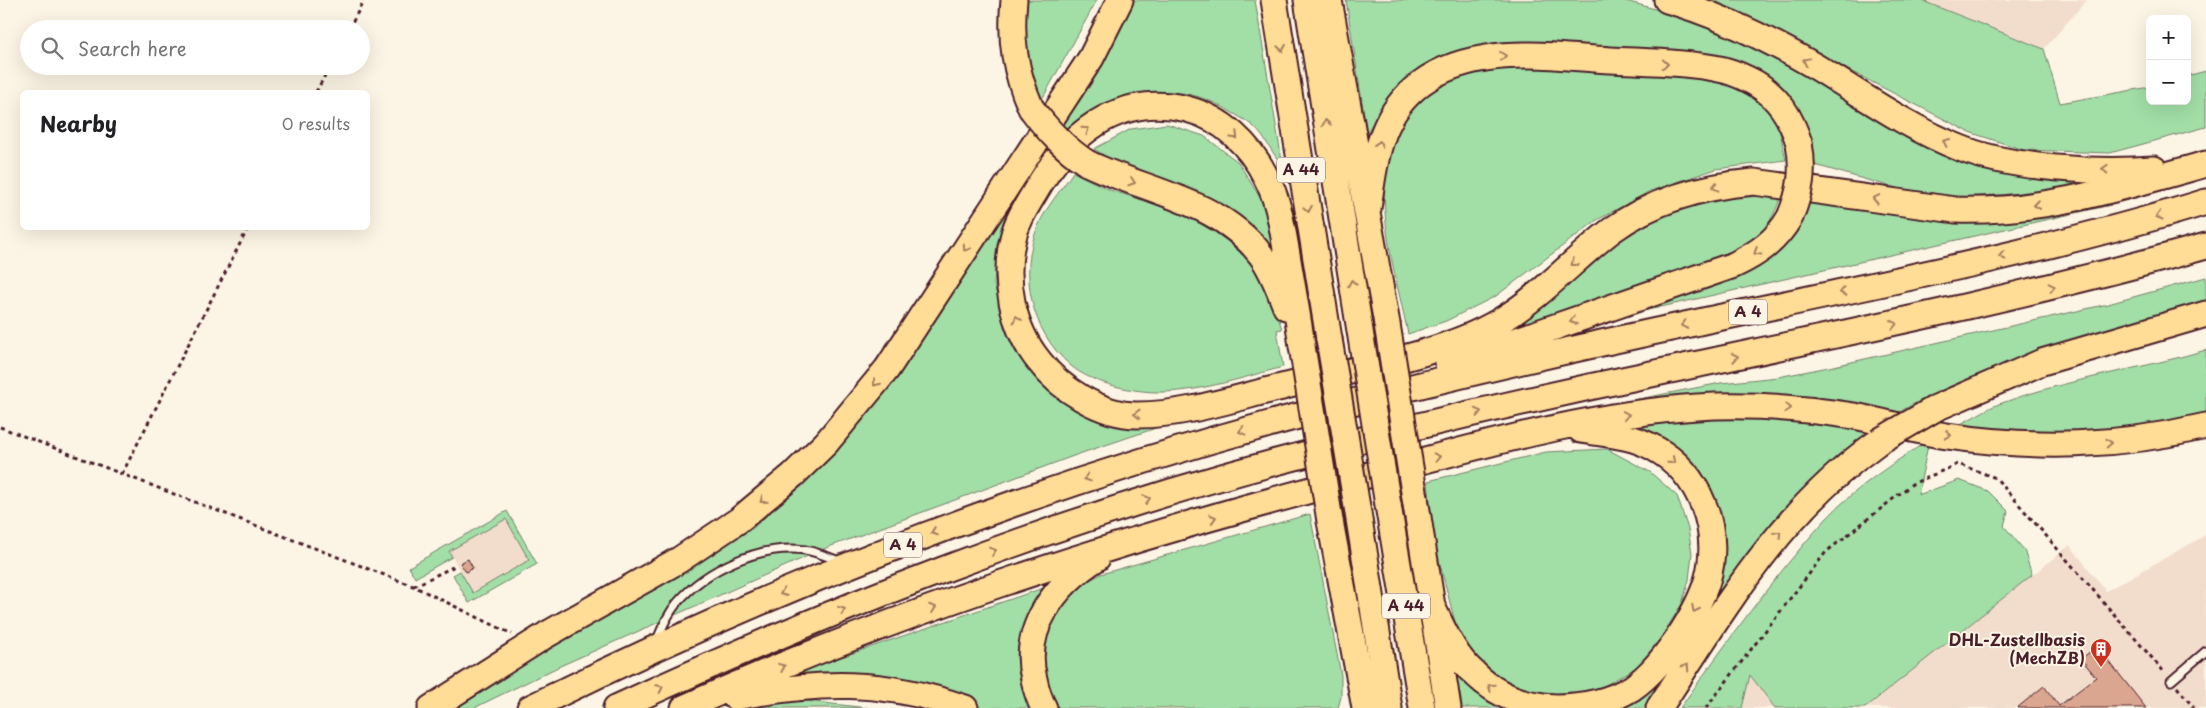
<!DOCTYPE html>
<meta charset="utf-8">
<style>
body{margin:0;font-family:"Playpen Sans",sans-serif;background:#f6f6f6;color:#202124}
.controls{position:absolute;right:15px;top:15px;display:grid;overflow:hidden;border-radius:8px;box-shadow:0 5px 20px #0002}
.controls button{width:45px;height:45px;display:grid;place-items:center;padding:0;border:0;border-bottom:1px solid #e0e0e0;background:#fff;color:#202124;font:25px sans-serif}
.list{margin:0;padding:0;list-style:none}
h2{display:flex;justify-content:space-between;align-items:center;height:65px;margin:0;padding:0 20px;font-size:21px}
h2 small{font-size:16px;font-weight:400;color:#757577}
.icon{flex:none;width:28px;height:28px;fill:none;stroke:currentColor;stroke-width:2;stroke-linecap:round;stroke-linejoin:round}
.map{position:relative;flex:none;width:2206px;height:708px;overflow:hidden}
.search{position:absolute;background:#fff;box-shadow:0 5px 20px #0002;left:20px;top:20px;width:350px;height:55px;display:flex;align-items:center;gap:12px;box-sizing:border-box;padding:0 18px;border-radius:28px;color:#757577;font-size:19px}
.panel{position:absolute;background:#fff;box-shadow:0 5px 20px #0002;left:20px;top:90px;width:350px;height:140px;border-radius:8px}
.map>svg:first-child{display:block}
.built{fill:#f2ddcc}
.green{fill:#a1dfa7;stroke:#767f69}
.building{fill:#dba690;stroke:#4a1f2b}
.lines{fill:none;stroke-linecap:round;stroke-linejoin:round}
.lane-casing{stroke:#4a1f2b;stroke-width:11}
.highway-casing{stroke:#4a1f2b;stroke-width:29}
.path{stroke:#4a1f2b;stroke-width:3;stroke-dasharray:4 4;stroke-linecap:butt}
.lane{stroke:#fcf5e5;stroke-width:7}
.highway{stroke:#ffdd96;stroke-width:25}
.highway-bridge-casing{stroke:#4a1f2b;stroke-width:29;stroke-linecap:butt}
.highway-bridge{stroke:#ffdd96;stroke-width:25}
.oneway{stroke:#a47e60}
.labels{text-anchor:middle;stroke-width:4;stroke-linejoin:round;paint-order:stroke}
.shield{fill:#fcf5e5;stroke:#7f5f63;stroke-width:1}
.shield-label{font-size:15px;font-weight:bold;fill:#4a1f2b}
.poi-label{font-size:16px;font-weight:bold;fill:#4a1f2b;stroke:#fcf5e5;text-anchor:end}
</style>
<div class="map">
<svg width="2206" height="708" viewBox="0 0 2206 708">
<rect width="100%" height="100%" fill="#fcf5e5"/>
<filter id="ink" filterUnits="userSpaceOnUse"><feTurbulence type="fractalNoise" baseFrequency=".02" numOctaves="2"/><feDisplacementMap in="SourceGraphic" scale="10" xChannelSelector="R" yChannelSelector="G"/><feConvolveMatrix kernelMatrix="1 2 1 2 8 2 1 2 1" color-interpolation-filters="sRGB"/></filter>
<g filter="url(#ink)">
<path class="built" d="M 1920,0 L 2087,0 L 2044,49 Z
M 506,519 L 530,560 L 472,593 L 449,551 Z
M 2206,535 L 2206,708 L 1865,708 L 2070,545 L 2106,591 Z
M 1750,675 L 1775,708 L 1727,708 Z"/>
<path class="green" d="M 1022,0 L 1097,0 L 1040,103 L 1018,19 Z
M 1129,0 L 1255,0 L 1283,167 C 1273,154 1265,137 1253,126 C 1247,121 1238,116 1231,112 C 1173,75 1114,93 1064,131 L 1056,123 Z
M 1346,0 L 1622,0 L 1692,19 L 1796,65 L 1884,121 L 2106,179 C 2085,185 2062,195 2040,198 C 1960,212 1890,186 1815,165 L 1813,145 L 1797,109 L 1775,86 L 1592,51 L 1410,79 L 1380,110 L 1367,133 Z
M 1700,0 L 1920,0 L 2044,49 L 2060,103 L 2150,87 L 2150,101 L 2187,101 L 2187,76 L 2206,71 L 2206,127 L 2110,153 L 2024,150 L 1969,132 L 1788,39 Z
M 1503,66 L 1680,75 L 1733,84 L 1763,105 L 1778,123 L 1786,160 L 1716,169 L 1650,191 L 1597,220 L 1496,296 L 1446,321 L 1408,334 C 1393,260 1356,154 1423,96 C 1433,87 1445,77 1458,73 C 1472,68 1489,68 1503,66 Z
M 1167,124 L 1204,136 L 1238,162 L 1264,204 L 1279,267 L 1094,149 L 1131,129 Z
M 1073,172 L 1110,190 L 1168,208 L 1211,227 L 1245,256 L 1270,293 L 1282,329 L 1277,330 L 1283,367 C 1244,377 1204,391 1164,392 C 1137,393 1091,384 1070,365 C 1031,331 1018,274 1038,226 C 1046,207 1062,189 1073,172 Z
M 1782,195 C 1768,228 1763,237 1731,254 L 1560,315 L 1479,340 L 1620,238 L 1669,212 L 1728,198 Z
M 1810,198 L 2011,219 L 2111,205 L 1595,322 L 1743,270 Z
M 1007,208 L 997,244 L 994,284 L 1007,333 L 1032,369 L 1174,422 L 1076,455 L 826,548 L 560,666 L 474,708 L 455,708 L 535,656 L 643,596 L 753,528 L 829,459 L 895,380 Z
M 2206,277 L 2206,304 C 2104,334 1987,360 1896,414 L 1587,409 L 1721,383 L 1778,377 L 1834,366 L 2108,304 Z
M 2206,350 L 2206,417 L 2088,435 L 1990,432 L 1958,425 C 1972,419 1985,409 1999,404 C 2066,379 2138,370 2206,350 Z
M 1764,415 L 1873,429 L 1838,455 L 1801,492 L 1754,549 L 1643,708 L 1615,708 L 1621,706 L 1722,545 L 1635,427 L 1638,423 Z
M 1929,440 L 1918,495 L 1959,480 L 1988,491 L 2008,511 L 2004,526 L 2024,550 L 2032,575 L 1865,708 L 1775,708 L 1750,675 L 1742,708 L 1680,708 C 1724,646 1775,575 1826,519 C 1856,487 1893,463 1929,440 Z
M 1607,449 L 1650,472 L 1677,496 L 1688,529 L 1692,553 L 1689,580 L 1682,604 L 1660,639 L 1637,667 L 1604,686 L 1566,697 L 1517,688 L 1481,663 L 1457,630 L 1434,541 L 1428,481 L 1546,452 Z
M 507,511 L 537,564 L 469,603 L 453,575 L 460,571 L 473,593 L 529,560 L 506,519 L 449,551 L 452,557 L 415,578 L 409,567 Z
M 1310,514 L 1341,675 L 1341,697 L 1338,708 L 1057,708 L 1053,702 L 1044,677 L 1042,650 L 1049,622 L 1073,589 L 1101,574 Z
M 1055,584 L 1040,606 L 1038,708 L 982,708 L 968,702 L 792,682 L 789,675 Z
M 1453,668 L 1492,703 L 1507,708 L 1460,708 Z
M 788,699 L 868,708 L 735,708 Z"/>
<path class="building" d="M 468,559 L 473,568 L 466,572 L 460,563 Z
M 2097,646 L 2146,708 L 2017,708 L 2044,686 L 2059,706 L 2096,677 L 2081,659 Z"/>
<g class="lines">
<g class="lane-casing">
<path id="lane" d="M 657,640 C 662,627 668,614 677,603 C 706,569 760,544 805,550 C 817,552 829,557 841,562
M 2171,681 L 2206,651"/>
</g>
<g class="highway-casing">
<path id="highway" d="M 1014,0 C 1010,40 1015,72 1031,108
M 1274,0 L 1329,339
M 1307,0 L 1360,331
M 1329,0 L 1387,324
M 1667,0 C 1720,15 1770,40 1818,68 C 1864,96 1909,128 1960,148 C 2012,169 2098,173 2154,169
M 1087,163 C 1147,192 1219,200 1261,255 C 1273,271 1279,290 1286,307
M 1368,209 C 1374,165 1378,120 1414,89 C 1434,71 1460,62 1486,58 C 1526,51 1570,58 1611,60 C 1648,62 1688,62 1724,70 C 1735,73 1746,78 1755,83 C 1779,97 1791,118 1799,143
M 1302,346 C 1298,316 1292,285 1287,254 C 1282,228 1279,200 1266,177 C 1250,145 1222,118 1187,109 C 1117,92 1067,136 1035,192 C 1026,207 1017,221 1013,238 C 1003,279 1012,328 1039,361 C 1060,389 1101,415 1137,415 C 1187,415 1238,397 1286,386 C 1353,369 1441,356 1500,321 C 1542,296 1574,259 1612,230 C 1653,200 1705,186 1754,182 L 1955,210 C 2042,213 2123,187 2206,164
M 1448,364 L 1734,265 C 1759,253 1776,241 1790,217
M 1936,408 L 2042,362 L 2206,314
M 1415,498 L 1448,708
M 1388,505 L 1422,708
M 1358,513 L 1389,708
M 1330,521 L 1365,708
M 1432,606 C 1443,629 1454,656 1474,673 C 1496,695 1525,706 1556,707 C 1582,707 1609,702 1632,688 C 1652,674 1666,655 1680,635 C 1691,618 1701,601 1707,581 C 1722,530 1700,473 1654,448 C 1632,435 1605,434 1581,430
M 735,697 C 820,681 882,679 965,708
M 431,708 L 546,635 L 679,560 L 739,520 L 793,475 L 826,443 L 887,369 L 1091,58 L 1120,0
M 530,708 C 772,588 1026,489 1287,419 C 1423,383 1561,351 1699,322 C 1869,286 2040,253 2206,202
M 616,708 C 831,609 1051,521 1280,461 C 1409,427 1539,397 1670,370 C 1850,332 2029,296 2206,246
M 684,708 C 907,607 1143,532 1380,472 C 1483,445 1590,414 1697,407 C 1750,403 1802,408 1854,416 C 1885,422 1916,431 1947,436 C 2036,449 2118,447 2206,426
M 1044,708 C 1039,699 1036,689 1034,679 C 1021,628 1056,584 1097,558
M 1659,708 C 1725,608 1778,514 1878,442"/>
</g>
<path class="path" d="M 349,29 L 364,0
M 316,92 L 330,66
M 0,427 L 413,586 L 512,634
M 122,474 L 248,228
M 414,586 L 457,565
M 2177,687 L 2194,708
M 1706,708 L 1826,552 L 1912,484 L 1958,464 L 1996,478 L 2165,673"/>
<use href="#lane" class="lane"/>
<use href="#highway" class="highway"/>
<g class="highway-bridge-casing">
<path id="highway-bridge" d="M 1031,108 C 1048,131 1064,148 1087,163
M 1790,217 C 1801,191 1804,170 1799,143
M 1387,324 L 1415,498
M 1360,331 L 1388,505
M 1329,339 L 1358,513
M 1302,346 L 1330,521
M 1878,442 L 1936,408"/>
</g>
<use href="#highway-bridge" class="highway-bridge"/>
</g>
<defs><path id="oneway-chevron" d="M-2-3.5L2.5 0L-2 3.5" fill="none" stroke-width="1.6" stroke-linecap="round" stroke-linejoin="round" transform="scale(1.25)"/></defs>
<g class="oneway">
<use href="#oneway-chevron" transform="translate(1282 48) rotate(81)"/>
<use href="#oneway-chevron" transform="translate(1503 56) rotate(-4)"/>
<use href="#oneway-chevron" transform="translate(1806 61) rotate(-151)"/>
<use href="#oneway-chevron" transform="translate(1665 64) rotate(5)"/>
<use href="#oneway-chevron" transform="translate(1326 123) rotate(-99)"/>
<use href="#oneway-chevron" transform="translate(1086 130) rotate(-35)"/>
<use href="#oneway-chevron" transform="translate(1235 136) rotate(44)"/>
<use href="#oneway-chevron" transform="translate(1946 142) rotate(-156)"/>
<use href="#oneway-chevron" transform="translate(1379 144) rotate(-73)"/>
<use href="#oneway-chevron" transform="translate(2105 169) rotate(-177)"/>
<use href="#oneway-chevron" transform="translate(1132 182) rotate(19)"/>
<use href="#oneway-chevron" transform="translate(1715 187) rotate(167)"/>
<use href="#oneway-chevron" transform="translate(1876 199) rotate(-170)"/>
<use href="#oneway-chevron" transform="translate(2037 205) rotate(172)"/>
<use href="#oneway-chevron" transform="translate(1308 209) rotate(81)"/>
<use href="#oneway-chevron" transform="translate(2159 216) rotate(164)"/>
<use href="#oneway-chevron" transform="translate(966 248) rotate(124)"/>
<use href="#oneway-chevron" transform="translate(1757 252) rotate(148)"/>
<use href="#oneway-chevron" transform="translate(2002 256) rotate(167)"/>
<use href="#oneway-chevron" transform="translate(1574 263) rotate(140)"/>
<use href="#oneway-chevron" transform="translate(1352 283) rotate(-100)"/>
<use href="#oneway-chevron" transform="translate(2052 287) rotate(-13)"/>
<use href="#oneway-chevron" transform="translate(1843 292) rotate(168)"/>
<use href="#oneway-chevron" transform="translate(1017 319) rotate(-108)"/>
<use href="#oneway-chevron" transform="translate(1573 321) rotate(160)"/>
<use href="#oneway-chevron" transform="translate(1894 324) rotate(-12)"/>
<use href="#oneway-chevron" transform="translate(1684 325) rotate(168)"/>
<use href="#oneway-chevron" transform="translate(1735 357) rotate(-11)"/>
<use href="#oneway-chevron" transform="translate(876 383) rotate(128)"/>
<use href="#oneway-chevron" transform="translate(1788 408) rotate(4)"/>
<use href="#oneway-chevron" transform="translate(1478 412) rotate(-13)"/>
<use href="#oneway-chevron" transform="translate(1137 414) rotate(-179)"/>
<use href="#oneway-chevron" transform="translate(1626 415) rotate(-9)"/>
<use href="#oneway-chevron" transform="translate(1242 431) rotate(165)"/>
<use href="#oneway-chevron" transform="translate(1948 435) rotate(8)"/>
<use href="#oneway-chevron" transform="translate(2109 443) rotate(-3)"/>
<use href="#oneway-chevron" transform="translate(1437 457) rotate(-13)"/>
<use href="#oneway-chevron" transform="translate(1672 461) rotate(41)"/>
<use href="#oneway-chevron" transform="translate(1087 478) rotate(162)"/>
<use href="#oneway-chevron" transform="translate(1147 499) rotate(-17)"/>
<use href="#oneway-chevron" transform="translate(763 500) rotate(141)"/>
<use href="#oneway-chevron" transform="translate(1213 518) rotate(-16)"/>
<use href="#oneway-chevron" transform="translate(934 532) rotate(159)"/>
<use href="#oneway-chevron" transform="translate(1778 534) rotate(-49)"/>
<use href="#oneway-chevron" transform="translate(993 551) rotate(-20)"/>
<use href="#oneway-chevron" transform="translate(783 593) rotate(157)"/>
<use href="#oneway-chevron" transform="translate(933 608) rotate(-20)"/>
<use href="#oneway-chevron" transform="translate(1695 609) rotate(117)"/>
<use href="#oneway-chevron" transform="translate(842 610) rotate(-22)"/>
<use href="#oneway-chevron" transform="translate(782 667) rotate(-22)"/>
<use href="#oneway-chevron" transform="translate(1686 667) rotate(-56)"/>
<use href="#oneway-chevron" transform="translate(1491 687) rotate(-146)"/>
<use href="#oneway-chevron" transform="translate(660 688) rotate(-25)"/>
</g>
</g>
<defs>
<g id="building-pin" transform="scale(1.125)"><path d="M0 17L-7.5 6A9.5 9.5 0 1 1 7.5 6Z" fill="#c8321e" stroke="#fcf5e5"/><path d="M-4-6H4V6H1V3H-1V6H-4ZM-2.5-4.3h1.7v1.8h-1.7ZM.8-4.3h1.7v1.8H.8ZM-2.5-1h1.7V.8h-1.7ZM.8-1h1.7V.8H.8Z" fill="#fff"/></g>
</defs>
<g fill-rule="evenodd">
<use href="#building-pin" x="2101" y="649"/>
</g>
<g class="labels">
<g class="shield">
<rect x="1277" y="157.5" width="48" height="25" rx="4"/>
<rect x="1729" y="299.5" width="38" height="25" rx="4"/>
<rect x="884" y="532.5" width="38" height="25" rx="4"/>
<rect x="1382" y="593.5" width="48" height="25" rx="4"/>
</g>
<g class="shield-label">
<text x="1301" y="175">A 44</text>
<text x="1748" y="317">A 4</text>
<text x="903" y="550">A 4</text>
<text x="1406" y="611">A 44</text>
</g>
<g class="poi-label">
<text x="2085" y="646">DHL-Zustellbasis<tspan x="2085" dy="18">(MechZB)</tspan></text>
</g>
</g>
</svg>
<div class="controls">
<button>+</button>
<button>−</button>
</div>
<div class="search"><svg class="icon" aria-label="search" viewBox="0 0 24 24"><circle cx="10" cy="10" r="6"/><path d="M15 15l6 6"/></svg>Search here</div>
<section class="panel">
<h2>Nearby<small>0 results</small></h2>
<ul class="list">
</ul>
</section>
</div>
